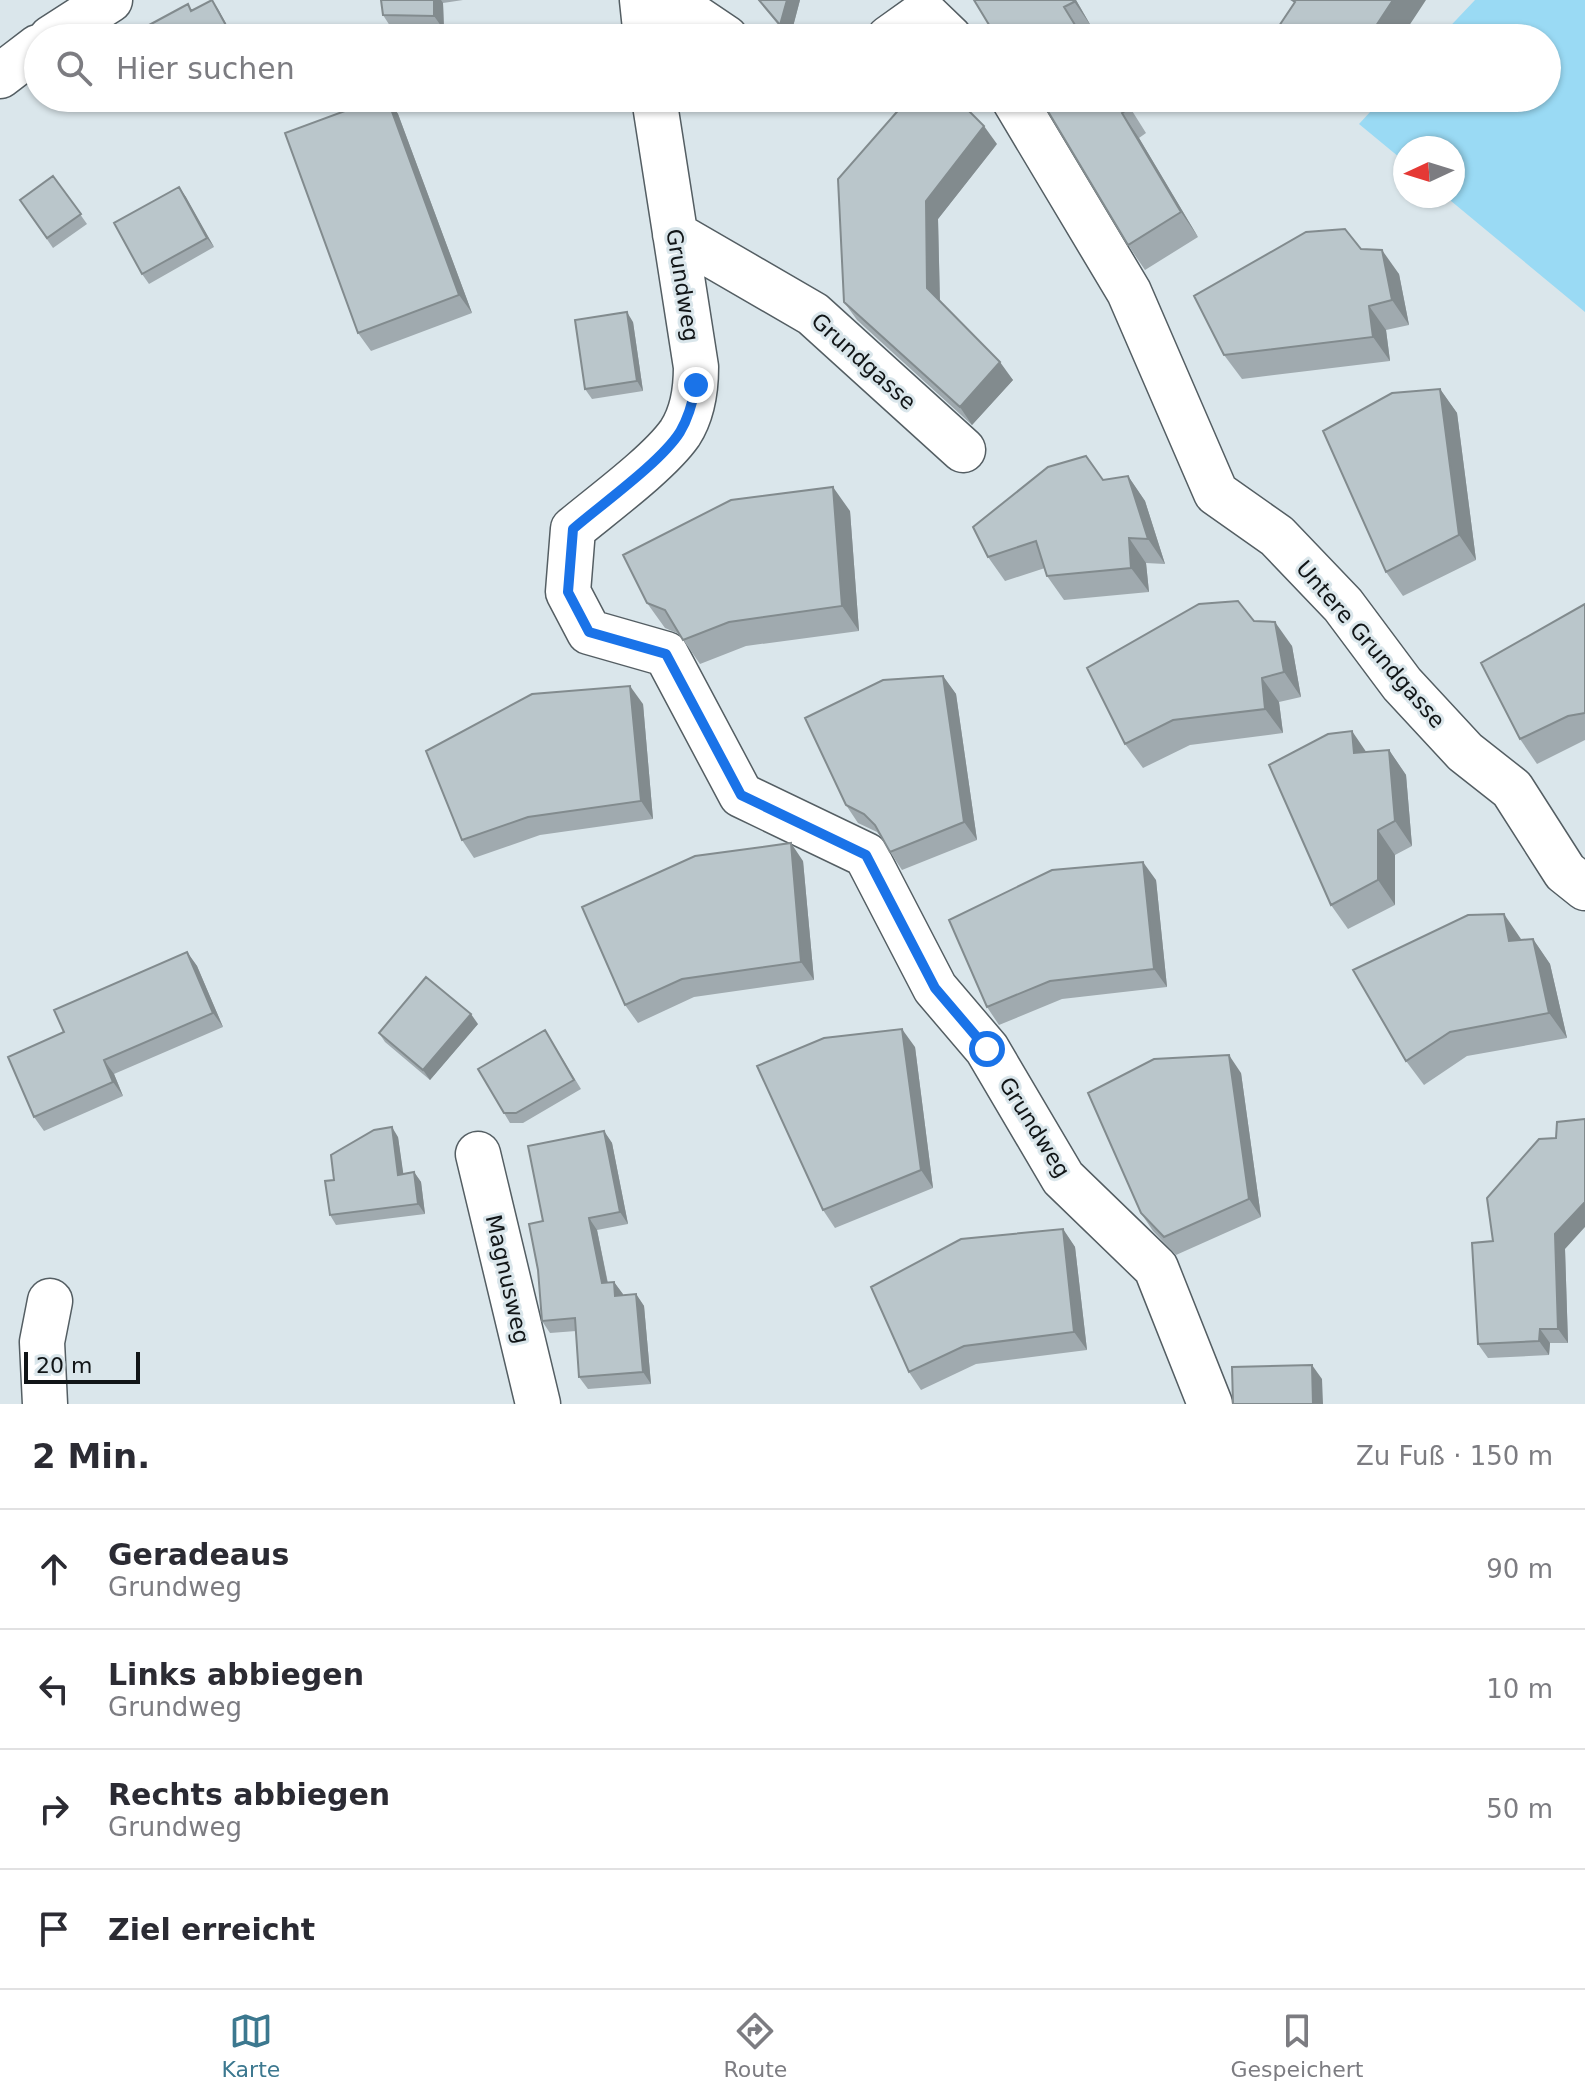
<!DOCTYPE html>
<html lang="de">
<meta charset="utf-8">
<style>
body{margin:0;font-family:"DejaVu Sans",sans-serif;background:#f7f7f7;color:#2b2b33}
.compass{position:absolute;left:1393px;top:136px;width:72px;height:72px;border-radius:50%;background:#fff;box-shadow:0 2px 6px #0004;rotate:266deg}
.scale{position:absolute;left:24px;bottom:20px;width:116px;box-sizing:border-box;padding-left:8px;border:4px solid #111517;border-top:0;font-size:22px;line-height:28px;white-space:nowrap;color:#111517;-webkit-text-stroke:6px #dae6eb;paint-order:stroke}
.stop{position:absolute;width:24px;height:24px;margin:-18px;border:6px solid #1a73e8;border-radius:50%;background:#fff}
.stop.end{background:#1a73e8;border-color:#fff;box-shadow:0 2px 8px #0008}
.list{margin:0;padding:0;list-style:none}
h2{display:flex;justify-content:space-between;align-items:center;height:104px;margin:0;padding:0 32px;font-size:34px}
h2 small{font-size:26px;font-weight:400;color:#7c7c81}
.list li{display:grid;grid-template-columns:52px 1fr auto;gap:24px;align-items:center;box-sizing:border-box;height:120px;padding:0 32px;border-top:2px solid #e1e1e2}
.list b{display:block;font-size:30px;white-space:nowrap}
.list p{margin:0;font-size:26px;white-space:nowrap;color:#7c7c81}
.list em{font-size:26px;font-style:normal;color:#7c7c81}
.icon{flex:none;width:44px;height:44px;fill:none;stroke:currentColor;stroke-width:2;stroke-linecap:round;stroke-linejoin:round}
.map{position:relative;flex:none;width:1585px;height:1404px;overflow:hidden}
.search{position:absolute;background:#fff;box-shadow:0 2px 6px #0004;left:24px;right:24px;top:24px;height:88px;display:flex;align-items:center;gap:20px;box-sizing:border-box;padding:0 28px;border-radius:44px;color:#7c7c81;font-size:30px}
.sheet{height:584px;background:#fff}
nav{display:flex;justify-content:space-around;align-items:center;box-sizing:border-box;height:112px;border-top:2px solid #e1e1e2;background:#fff;font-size:22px;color:#7c7c81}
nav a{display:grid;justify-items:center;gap:4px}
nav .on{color:#3c788f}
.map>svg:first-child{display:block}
.green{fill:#9adaf4}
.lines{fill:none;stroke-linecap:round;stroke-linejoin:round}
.minor-casing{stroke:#545e63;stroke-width:47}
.minor{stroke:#fff;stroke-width:44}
.wall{fill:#a0aaaf}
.shaded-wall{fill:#828b8e}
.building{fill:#bac6cb;stroke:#828b8e;stroke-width:2}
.route{stroke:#1a73e8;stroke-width:10}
.labels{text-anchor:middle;stroke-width:6;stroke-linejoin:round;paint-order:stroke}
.street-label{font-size:22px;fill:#111517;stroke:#dae6eb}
</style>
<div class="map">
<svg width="1585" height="1404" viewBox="0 0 1585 1404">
<rect width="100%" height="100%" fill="#dae6eb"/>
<path class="green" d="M 1475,0 L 1585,0 L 1585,312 L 1445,196 L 1453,196 L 1453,148 L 1405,148 L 1405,162 L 1359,124 L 1383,98 L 1547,98 L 1547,38 L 1439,38 Z"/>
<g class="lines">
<g class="minor-casing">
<path id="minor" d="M 642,0 L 646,38
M 655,0 L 683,9 L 726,38
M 51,38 L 110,0
M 889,38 L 924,13 L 950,38
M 0,76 L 38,47
M 654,98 L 696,367 C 696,390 693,413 680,433 C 659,463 603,504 573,529 L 568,592 L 589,632 L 666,654 L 741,795 L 866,855 L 935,988 L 987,1049 L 1063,1178 L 1156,1268 L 1210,1404
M 1013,98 L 1129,292 L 1216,493 L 1277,536 L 1343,605 L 1402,684 L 1465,752 L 1512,789 L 1565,872 L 1585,888
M 675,234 L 813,314 L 963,450
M 478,1154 L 538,1404
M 45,1404 L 42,1342 L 50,1301"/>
</g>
<use href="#minor" class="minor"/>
</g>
<path class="wall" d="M 381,0 L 463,0 L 443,3 L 444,30 L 392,29 L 383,15 Z
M 758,0 L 800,0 L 790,38 L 789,38 Z
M 974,0 L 1076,0 L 1091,26 L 1081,32 Z
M 175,98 L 201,98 L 182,108 Z
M 380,98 L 387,98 L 398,114 L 472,313 L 371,351 L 358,333 Z
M 1040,98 L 1124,98 L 1146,133 L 1139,138 L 1198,237 L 1145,270 L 1128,245 Z
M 997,144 L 938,219 L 940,301 L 1013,380 L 972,425 L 857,320 L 844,302 Z
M 53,176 L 87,224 L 53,248 L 20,200 Z
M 179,187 L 214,247 L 149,284 L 142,274 Z
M 1361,249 L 1399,274 L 1409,325 L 1386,330 L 1390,361 L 1242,379 L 1224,355 Z
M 633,322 L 643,391 L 592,399 L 585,389 Z
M 1440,389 L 1457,413 L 1476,560 L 1403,596 L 1386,572 Z
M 1128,476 L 1145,501 L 1165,564 L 1146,563 L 1149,592 L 1064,600 L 1047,576 L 1045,568 L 1005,581 L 988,557 L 1103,480 Z
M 850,511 L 859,631 L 746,646 L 700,664 L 679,634 L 665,628 L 647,603 Z
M 1585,604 L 1585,740 L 1537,764 L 1520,739 Z
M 1254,621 L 1292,646 L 1301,697 L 1279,702 L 1283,733 L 1190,745 L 1143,768 L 1125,744 Z
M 943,676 L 956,694 L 977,840 L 902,870 L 890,852 L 881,837 L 877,832 L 858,823 L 846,805 Z
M 643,704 L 653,819 L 540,835 L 474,858 L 462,840 Z
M 1389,750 L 1406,775 L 1412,846 L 1395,855 L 1395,905 L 1348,929 L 1331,905 L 1366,752 Z
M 803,861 L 814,980 L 694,997 L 638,1023 L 625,1005 Z
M 1156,880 L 1167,987 L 1062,999 L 999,1025 L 987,1007 Z
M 1533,939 L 1550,964 L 1567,1038 L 1467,1056 L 1424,1085 L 1406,1061 L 1521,940 Z
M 187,952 L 197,966 L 223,1027 L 114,1074 L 123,1096 L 44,1131 L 34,1117 L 64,1032 Z
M 478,1024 L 430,1080 L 385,1042 L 379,1033 Z
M 545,1030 L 581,1089 L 523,1123 L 510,1123 L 504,1113 Z
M 915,1047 L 933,1188 L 835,1228 L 823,1210 Z
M 1241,1073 L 1261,1217 L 1176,1255 L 1153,1231 L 1141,1213 Z
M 604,1131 L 612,1143 L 628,1224 L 597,1230 L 608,1283 L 614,1282 L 623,1295 L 636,1294 L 644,1306 L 651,1384 L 588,1389 L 579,1377 L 576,1331 L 550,1333 L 542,1321 L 538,1270 L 543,1221 Z
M 398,1137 L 403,1174 L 414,1172 L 421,1182 L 425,1214 L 336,1225 L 330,1215 L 334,1180 Z
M 1063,1229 L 1075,1247 L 1087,1350 L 976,1364 L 921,1390 L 909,1372 Z
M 1565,1249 L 1568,1343 L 1550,1343 L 1549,1355 L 1488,1358 L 1478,1344 Z"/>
<path class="shaded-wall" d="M 212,0 L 218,9 L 234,38 L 233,38 Z
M 434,0 L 441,0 L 443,3 L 444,30 L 434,16 Z
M 787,0 L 800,0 L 790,38 L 780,25 Z
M 1073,0 L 1076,0 L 1091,26 Z
M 1393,0 L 1426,0 L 1401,38 L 1368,38 Z
M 387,98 L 398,114 L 472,313 L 459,295 Z
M 1122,113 L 1139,138 L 1198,237 L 1181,212 Z
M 984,126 L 997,144 L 938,219 L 940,306 L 927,288 L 926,201 Z
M 179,187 L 186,197 L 214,247 L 207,238 Z
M 1382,250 L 1399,274 L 1409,325 L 1392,300 Z
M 1369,306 L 1386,330 L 1390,361 L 1373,337 Z
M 627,312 L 633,322 L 643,391 L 637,381 Z
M 1000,362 L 1013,380 L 972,425 L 960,407 Z
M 1440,389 L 1457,413 L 1476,560 L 1459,535 Z
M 1128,476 L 1145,501 L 1165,564 L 1148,539 Z
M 833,487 L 850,511 L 859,631 L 842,606 Z
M 1129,538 L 1146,563 L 1149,592 L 1131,568 Z
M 1275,622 L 1292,646 L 1301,697 L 1284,672 Z
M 943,676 L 956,694 L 977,840 L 964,822 Z
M 1262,678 L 1279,702 L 1283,733 L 1265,709 Z
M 630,686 L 643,704 L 653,819 L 641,801 Z
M 1352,731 L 1369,756 L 1354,753 Z
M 1389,750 L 1406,775 L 1412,846 L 1395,821 Z
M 1378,830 L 1395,855 L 1395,905 L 1378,880 Z
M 791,843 L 803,861 L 814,980 L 801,962 Z
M 1143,862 L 1156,880 L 1167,987 L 1154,969 Z
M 1504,914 L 1521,939 L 1526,965 L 1509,941 Z
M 1533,939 L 1550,964 L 1567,1038 L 1549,1013 Z
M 187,952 L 197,966 L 223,1027 L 213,1013 Z
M 471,1014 L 478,1024 L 430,1080 L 423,1070 Z
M 902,1029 L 915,1047 L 933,1188 L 921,1170 Z
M 1229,1055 L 1241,1073 L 1261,1217 L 1249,1199 Z
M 104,1060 L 114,1074 L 123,1096 L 113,1082 Z
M 392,1127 L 398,1137 L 405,1185 L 398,1175 Z
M 604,1131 L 612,1143 L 628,1224 L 620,1212 Z
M 414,1172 L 421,1182 L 425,1214 L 418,1204 Z
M 1585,1202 L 1585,1227 L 1565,1249 L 1568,1343 L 1558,1329 L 1555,1234 Z
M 589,1218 L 597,1230 L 610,1295 L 602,1283 Z
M 1063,1229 L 1075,1247 L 1087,1350 L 1074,1332 Z
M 614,1282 L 623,1294 L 624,1308 L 615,1296 Z
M 636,1294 L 644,1306 L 651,1384 L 643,1372 Z
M 1540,1329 L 1550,1343 L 1549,1355 L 1539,1341 Z
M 1312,1365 L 1322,1379 L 1323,1404 L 1313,1404 Z"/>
<path class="building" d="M 212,0 L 233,38 L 142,38 L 138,31 L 188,4 L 191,11 Z
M 381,0 L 434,0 L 434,16 L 383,15 Z
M 759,0 L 787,0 L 780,25 Z
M 974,0 L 1073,0 L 1074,2 L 1064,7 L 1083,38 L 997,38 Z
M 1292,0 L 1393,0 L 1368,38 L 1271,38 L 1295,2 Z
M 380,98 L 387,98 L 459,295 L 358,333 L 285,133 Z
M 909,98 L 956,98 L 984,126 L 926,201 L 927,288 L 1000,362 L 960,407 L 844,302 L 838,179 Z
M 1040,98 L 1122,98 L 1129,108 L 1122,113 L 1181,212 L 1128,245 Z
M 53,176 L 81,214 L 47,238 L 20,200 Z
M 179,187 L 207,238 L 142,274 L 114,223 Z
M 1345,229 L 1361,249 L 1382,250 L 1392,300 L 1369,306 L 1373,337 L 1224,355 L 1194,296 L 1306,232 Z
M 627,312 L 637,381 L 585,389 L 575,320 Z
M 1440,389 L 1459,535 L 1386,572 L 1323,431 L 1392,393 Z
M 1086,456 L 1103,480 L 1128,476 L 1148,539 L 1129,538 L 1131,568 L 1047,576 L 1036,541 L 988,557 L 973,527 L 1048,467 Z
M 833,487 L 842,606 L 729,622 L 683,640 L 665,610 L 647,603 L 623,555 L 731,500 Z
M 1238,601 L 1254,621 L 1275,622 L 1284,672 L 1262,678 L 1265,709 L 1173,720 L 1125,744 L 1087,668 L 1199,604 Z
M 1585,604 L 1585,713 L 1568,716 L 1520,739 L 1481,663 Z
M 943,676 L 964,822 L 890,852 L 875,825 L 864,814 L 846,805 L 805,718 L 883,680 Z
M 630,686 L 641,801 L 528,817 L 462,840 L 426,751 L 532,694 Z
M 1352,731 L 1354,753 L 1389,750 L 1395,821 L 1378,830 L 1378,880 L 1331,905 L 1269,765 L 1328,734 Z
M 791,843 L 801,962 L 682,979 L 625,1005 L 582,907 L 695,856 Z
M 1143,862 L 1154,969 L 1050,981 L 987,1007 L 949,920 L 1052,870 Z
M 1504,914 L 1509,941 L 1533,939 L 1549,1013 L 1450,1032 L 1406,1061 L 1353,970 L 1468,915 Z
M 187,952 L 213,1013 L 104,1060 L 113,1082 L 34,1117 L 8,1057 L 64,1032 L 54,1010 Z
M 426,977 L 471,1014 L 423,1070 L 379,1033 Z
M 902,1029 L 921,1170 L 823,1210 L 757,1066 L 824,1038 Z
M 545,1030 L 574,1080 L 516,1113 L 504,1113 L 478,1069 Z
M 1229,1055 L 1249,1199 L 1164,1237 L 1141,1213 L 1088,1093 L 1154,1059 Z
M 1585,1119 L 1585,1202 L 1555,1234 L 1558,1329 L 1540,1329 L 1539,1341 L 1478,1344 L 1472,1243 L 1493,1241 L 1487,1198 L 1539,1139 L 1556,1138 L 1557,1122 Z
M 392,1127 L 398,1175 L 414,1172 L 418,1204 L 330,1215 L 325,1181 L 334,1180 L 331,1155 L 374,1130 Z
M 604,1131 L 620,1212 L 589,1218 L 602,1283 L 614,1282 L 615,1296 L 636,1294 L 643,1372 L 579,1377 L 575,1318 L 542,1321 L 538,1270 L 529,1224 L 543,1221 L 528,1146 Z
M 1063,1229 L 1074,1332 L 964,1346 L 909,1372 L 871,1287 L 961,1239 Z
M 1312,1365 L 1313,1404 L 1233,1404 L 1232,1367 Z"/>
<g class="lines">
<path class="route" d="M 696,385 C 693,401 689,417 680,432 C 661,462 602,504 573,529 L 568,592 L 589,632 L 666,654 L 741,795 L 866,855 L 935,988 L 987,1049"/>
</g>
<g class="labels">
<g class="street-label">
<text transform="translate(683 285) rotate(81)" y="8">Grundweg</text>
<text transform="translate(864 361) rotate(42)" y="8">Grundgasse</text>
<text transform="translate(1371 644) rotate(49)" y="8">Untere Grundgasse</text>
<text transform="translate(1035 1127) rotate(58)" y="8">Grundweg</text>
<text transform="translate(508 1279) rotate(77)" y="8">Magnusweg</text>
</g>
</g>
</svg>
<svg class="compass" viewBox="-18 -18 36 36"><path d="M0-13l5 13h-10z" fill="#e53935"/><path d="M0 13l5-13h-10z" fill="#7c7c81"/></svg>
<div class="scale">20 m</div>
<div class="stop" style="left:987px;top:1049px"></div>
<div class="stop end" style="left:696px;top:385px"></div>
<div class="search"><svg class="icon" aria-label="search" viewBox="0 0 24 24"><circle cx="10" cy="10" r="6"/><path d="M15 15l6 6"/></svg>Hier suchen</div>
</div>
<section class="sheet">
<h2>2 Min.<small>Zu Fuß · 150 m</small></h2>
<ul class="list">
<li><svg class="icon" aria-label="ahead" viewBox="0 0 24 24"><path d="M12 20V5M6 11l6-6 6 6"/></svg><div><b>Geradeaus</b><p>Grundweg</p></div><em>90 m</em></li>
<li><svg class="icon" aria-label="left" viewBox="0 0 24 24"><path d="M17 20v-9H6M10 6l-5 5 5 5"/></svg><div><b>Links abbiegen</b><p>Grundweg</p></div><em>10 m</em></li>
<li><svg class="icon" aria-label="right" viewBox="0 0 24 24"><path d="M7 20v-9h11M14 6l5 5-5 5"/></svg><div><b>Rechts abbiegen</b><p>Grundweg</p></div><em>50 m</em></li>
<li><svg class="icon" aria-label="arrive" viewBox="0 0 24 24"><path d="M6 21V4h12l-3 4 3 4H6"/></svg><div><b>Ziel erreicht</b></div></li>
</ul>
</section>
<nav>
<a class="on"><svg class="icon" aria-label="map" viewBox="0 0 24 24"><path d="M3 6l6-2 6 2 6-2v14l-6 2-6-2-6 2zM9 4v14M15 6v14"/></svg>Karte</a>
<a><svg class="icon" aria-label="directions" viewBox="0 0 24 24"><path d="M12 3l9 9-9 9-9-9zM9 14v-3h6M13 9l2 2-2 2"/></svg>Route</a>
<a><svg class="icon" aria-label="saved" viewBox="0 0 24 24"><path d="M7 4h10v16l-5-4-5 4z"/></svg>Gespeichert</a>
</nav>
